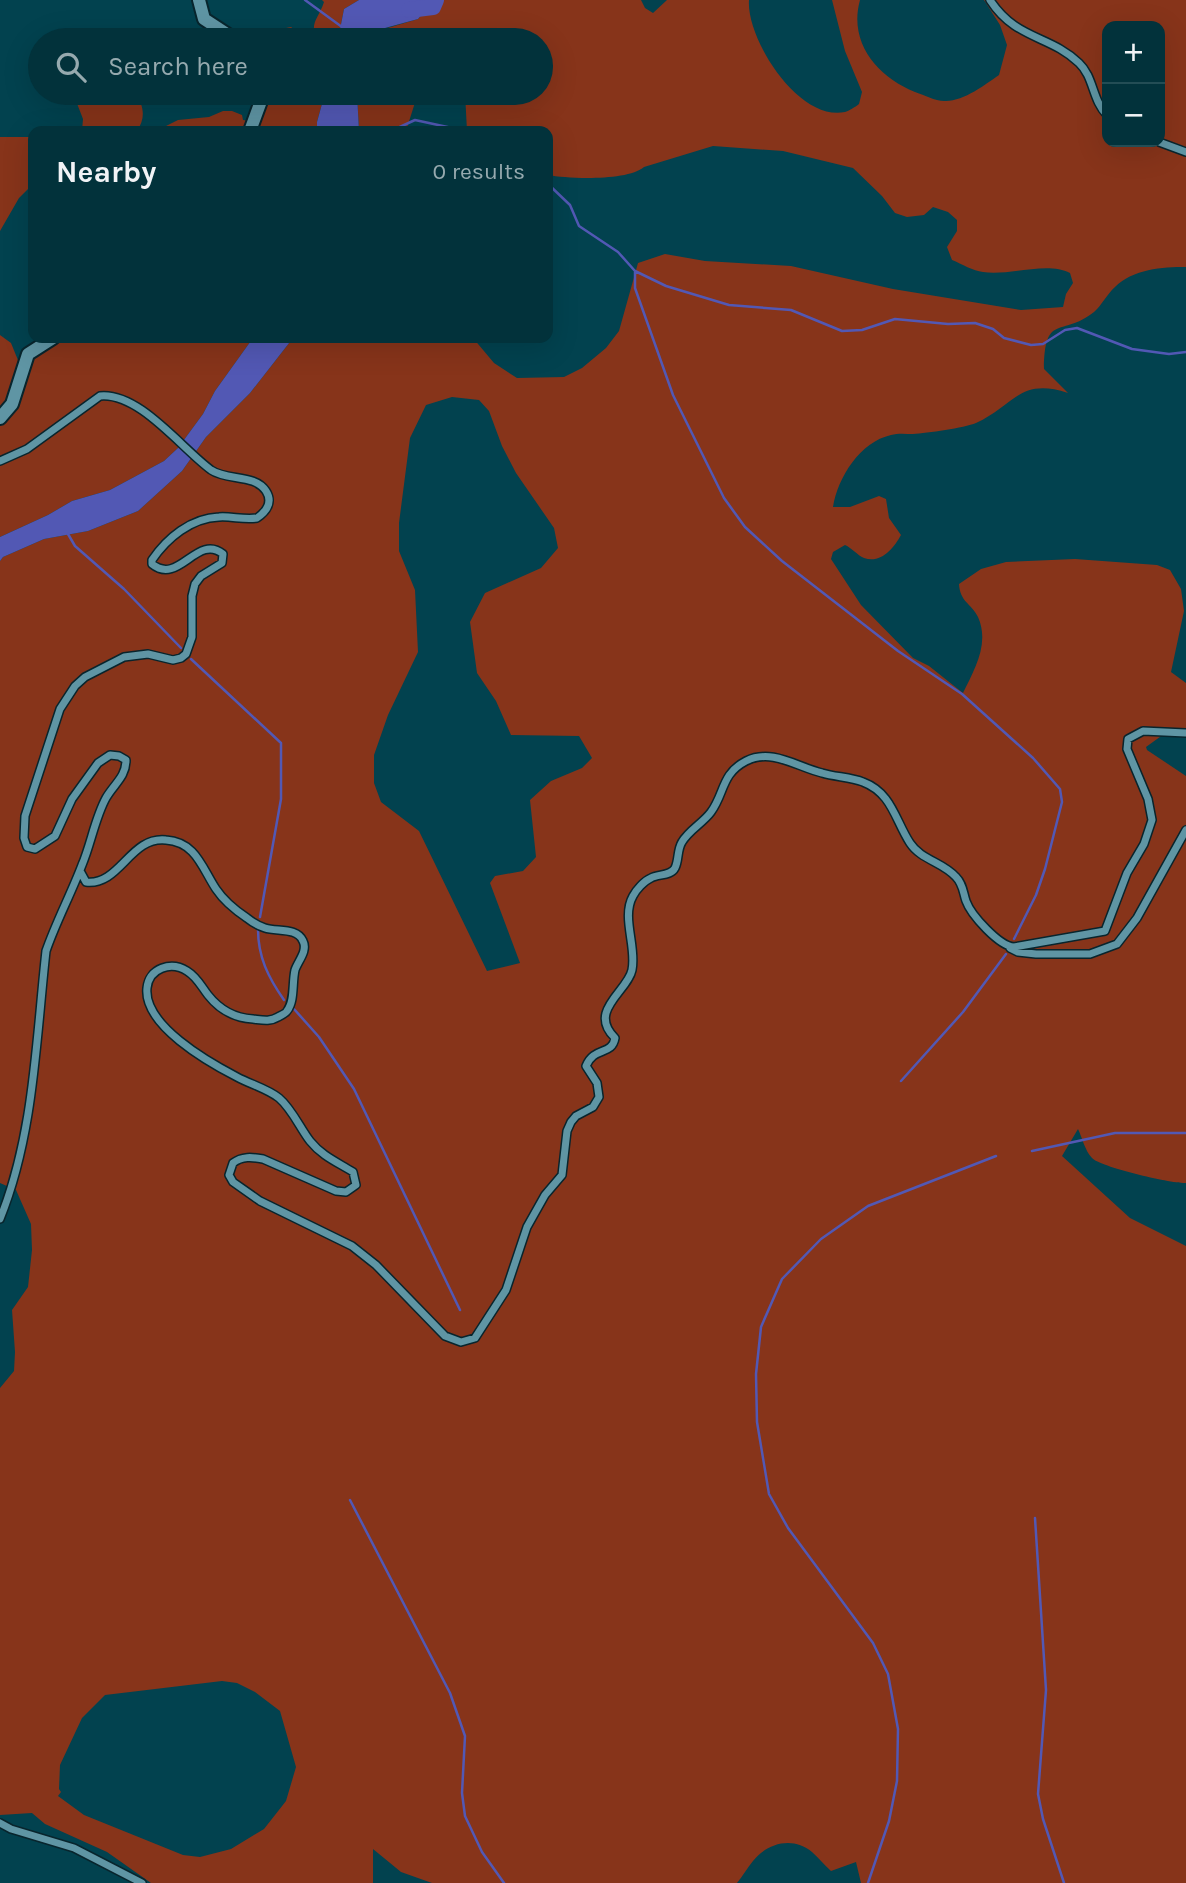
<!DOCTYPE html>
<meta charset="utf-8">
<style>
body{margin:0;font-family:Karla,sans-serif;background:#0c3a42;color:#f1f3f6}
.controls{position:absolute;right:21px;top:21px;display:grid;overflow:hidden;border-radius:14px;box-shadow:0 7px 28px #0002}
.controls button{width:63px;height:63px;display:grid;place-items:center;padding:0;border:0;border-bottom:2px solid #234d55;background:#02323b;color:#f1f3f6;font:35px sans-serif}
.list{margin:0;padding:0;list-style:none}
h2{display:flex;justify-content:space-between;align-items:center;height:91px;margin:0;padding:0 28px;font-size:30px}
h2 small{font-size:23px;font-weight:400;color:#96aaaf}
.icon{flex:none;width:38px;height:38px;fill:none;stroke:currentColor;stroke-width:2;stroke-linecap:round;stroke-linejoin:round}
.map{position:relative;flex:none;width:1186px;height:1883px;overflow:hidden}
.search{position:absolute;background:#02323b;box-shadow:0 7px 28px #0002;left:28px;top:28px;width:525px;height:77px;display:flex;align-items:center;gap:18px;box-sizing:border-box;padding:0 24px;border-radius:38px;color:#96aaaf;font-size:26px}
.panel{position:absolute;background:#02323b;box-shadow:0 7px 28px #0002;left:28px;top:126px;width:525px;height:217px;border-radius:14px}
.map>svg:first-child{display:block}
.green{fill:#87341a;fill-rule:evenodd}
.water{fill:#5258b4}
.lines{fill:none;stroke-linecap:round;stroke-linejoin:round}
.stream{stroke:#5258b4;stroke-width:2.5}
.river{stroke:#5258b4;stroke-width:16}
.minor-casing{stroke:#08252d;stroke-width:10}
.tertiary-casing{stroke:#08252d;stroke-width:16}
.minor{stroke:#5f95a4;stroke-width:7}
.tertiary{stroke:#5f95a4;stroke-width:12}
</style>
<div class="map">
<svg width="1186" height="1883" viewBox="0 0 1186 1883">
<rect width="100%" height="100%" fill="#02424f"/>
<path class="green" d="M 322,0 L 359,0 L 344,9 L 338,40 L 316,40 C 310,21 318,20 324,2 Z
M 434,0 L 641,0 L 645,8 L 653,13 L 667,0 L 749,0 C 746,39 799,122 845,112 C 849,111 855,107 859,104 L 862,92 L 845,51 L 832,0 L 860,0 C 848,43 878,77 915,92 C 924,95 937,102 946,101 C 964,101 986,84 999,75 L 1007,45 L 1000,25 L 984,0 L 1186,0 L 1186,267 C 1162,267 1133,269 1115,287 C 1107,294 1102,305 1094,312 C 1061,338 1045,312 1044,369 L 1068,393 C 1019,377 1014,406 976,423 C 964,428 927,433 913,434 C 906,434 898,433 891,435 C 860,442 838,477 833,507 L 850,507 L 879,496 L 886,499 L 889,518 L 901,535 C 894,548 881,564 864,558 C 857,555 852,548 845,545 L 833,552 L 831,559 L 861,605 L 913,658 L 929,666 L 963,693 C 974,670 990,644 978,617 C 971,603 960,602 959,584 L 981,569 L 1006,562 L 1075,559 L 1157,565 L 1170,570 L 1181,589 L 1184,611 L 1171,672 L 1186,683 L 1186,733 L 1164,734 L 1146,747 L 1147,750 L 1186,776 L 1186,1183 C 1173,1184 1100,1167 1092,1158 C 1085,1151 1082,1137 1078,1129 L 1062,1156 L 1130,1218 L 1186,1246 L 1186,1883 L 861,1883 L 856,1862 L 831,1871 C 824,1865 819,1858 812,1852 C 793,1836 767,1843 753,1861 C 747,1868 743,1876 737,1883 L 432,1883 L 401,1872 L 373,1849 L 373,1883 L 151,1883 L 107,1852 L 45,1824 L 32,1813 L 0,1815 L 0,1388 L 14,1371 L 15,1352 L 12,1310 L 28,1287 L 32,1250 L 31,1224 L 16,1190 L 0,1183 L 0,561 L 3,557 L 44,539 L 88,531 L 138,511 L 182,471 L 206,437 L 250,393 L 293,338 L 473,338 L 494,363 L 517,378 L 564,377 L 582,368 L 606,348 L 619,331 L 638,263 L 665,254 L 705,261 L 791,266 L 893,289 L 1021,310 L 1063,307 L 1066,294 L 1073,283 L 1070,273 C 1047,261 1010,276 983,272 C 973,271 962,264 952,260 L 947,247 L 957,231 L 957,220 L 948,212 L 933,207 L 924,215 L 907,217 L 895,213 L 882,196 L 853,168 L 783,151 L 713,146 L 644,167 C 628,181 569,179 548,175 L 548,131 L 467,131 L 465,93 L 541,93 L 541,40 L 369,40 L 374,32 L 418,19 ZM 1107,26 L 1160,26 L 1160,142 L 1107,142 ZM 452,397 L 479,400 L 489,411 L 502,446 L 516,473 L 554,528 L 558,548 L 541,568 L 485,593 L 470,622 L 477,673 L 496,701 L 511,735 L 579,736 L 592,758 L 582,768 L 551,781 L 530,800 L 536,857 L 523,871 L 495,876 L 490,883 L 520,963 L 487,971 L 419,831 L 381,802 L 374,783 L 374,755 L 388,715 L 418,652 L 415,590 L 399,551 L 399,523 L 410,438 L 426,405 ZM 222,1681 L 237,1683 L 255,1692 L 280,1711 L 296,1767 L 286,1801 L 264,1829 L 231,1849 L 200,1857 L 183,1855 L 84,1815 L 58,1796 L 61,1792 L 59,1789 L 60,1765 L 82,1718 L 105,1695 Z
M 291,27 L 308,40 L 275,40 L 281,29 Z
M 73,93 L 135,93 C 144,106 146,117 137,131 L 82,131 L 83,119 Z
M 268,93 L 325,93 L 317,122 L 317,131 L 163,131 L 164,127 L 178,120 L 209,117 L 223,111 L 232,111 L 242,115 L 243,120 L 258,122 Z
M 357,93 L 418,93 L 406,131 L 359,131 Z
M 0,137 L 33,137 L 33,184 L 19,198 L 0,231 Z
M 0,335 L 11,343 L 22,370 L 56,338 L 253,338 L 215,391 L 203,414 L 178,448 L 164,461 L 110,490 L 72,501 L 48,515 L 0,537 Z"/>
<path class="water" d="M 359,0 L 434,0 L 418,19 L 374,31 L 369,40 L 338,40 L 344,9 Z
M 325,93 L 357,93 L 359,131 L 317,131 L 317,122 Z
M 253,338 L 293,338 L 250,393 L 206,437 L 182,471 L 138,511 L 88,531 L 44,539 L 3,557 L 0,561 L 0,537 L 48,515 L 72,501 L 110,490 L 164,461 L 178,448 L 203,414 L 215,391 Z"/>
<g class="lines">
<path class="stream" d="M 305,0 L 342,27
M 391,131 L 415,120 L 466,131
M 548,184 L 570,205 L 579,226 L 618,252 L 635,271 L 666,286 L 729,305 L 791,310 L 842,331 L 862,330 L 895,319 L 948,324 L 975,323 L 993,329 L 1004,338 L 1031,345 L 1043,344 L 1065,330 L 1077,328 L 1132,349 L 1169,354 L 1186,352
M 635,271 L 635,288 L 673,395 L 724,498 L 745,527 L 782,561 L 898,651 L 962,694 L 1033,758 L 1060,789 L 1062,802 L 1045,869 L 1036,895 L 1014,939
M 68,534 L 75,546 L 124,589 L 181,648
M 191,659 L 281,743 L 281,799 L 260,917
M 258,929 C 258,957 268,977 284,1000
M 294,1009 L 319,1037 L 354,1089 L 460,1310
M 901,1081 L 963,1012 L 1006,954
M 1032,1151 L 1115,1133 L 1186,1133
M 350,1500 L 450,1693 L 465,1736 L 462,1793 L 465,1816 L 482,1852 L 504,1883
M 1035,1518 L 1046,1690 L 1038,1794 L 1043,1819 L 1064,1883
M 868,1883 L 889,1821 L 897,1781 L 898,1729 L 888,1674 L 873,1643 L 788,1528 L 769,1494 L 757,1422 L 756,1374 L 761,1327 L 782,1279 L 821,1239 L 868,1206 L 996,1156"/>
<path class="river" d="M 409,10 L 433,7 L 436,0"/>
<g class="minor-casing">
<path id="minor" d="M 990,0 C 1016,40 1050,35 1079,63 C 1094,77 1092,100 1107,115
M 1159,142 L 1186,152
M 0,461 L 27,449 L 100,396 C 139,392 181,448 211,470 C 227,481 255,474 266,491 C 273,502 267,511 257,518 C 244,520 231,516 219,517 C 191,518 167,538 152,560 L 152,564 C 179,586 197,533 223,554 L 222,563 L 201,576 L 195,584 L 192,596 L 192,637 L 186,654 L 181,658 L 173,660 L 148,654 L 124,657 L 85,677 L 75,686 L 60,709 L 25,816 L 24,838 L 27,847 L 35,849 L 55,836 L 72,799 L 98,763 L 110,755 L 119,756 L 126,760 C 126,777 114,784 106,798 C 95,818 91,844 82,865 C 71,894 56,922 46,951 C 36,1040 34,1135 0,1219
M 80,871 L 86,882 C 120,886 130,836 166,840 C 196,842 202,868 216,889 C 224,901 235,910 247,918 C 252,922 259,926 265,928 C 277,932 297,927 303,941 C 308,951 298,961 295,970 C 292,983 295,1001 287,1011 C 286,1013 280,1016 278,1017 C 270,1022 262,1020 253,1019 C 234,1018 219,1009 208,995 C 201,986 197,977 187,971 C 171,961 149,968 147,988 C 143,1025 208,1062 237,1077 C 250,1084 268,1089 279,1098 C 292,1109 300,1128 310,1141 C 322,1156 337,1162 353,1172 L 356,1185 L 346,1192 L 336,1191 L 263,1159 C 252,1157 242,1156 233,1163 L 229,1175 L 233,1182 L 260,1201 L 352,1246 L 376,1265 L 445,1336 L 461,1342 L 475,1338 L 506,1290 L 527,1227 L 545,1195 L 562,1175 L 567,1131 L 571,1122 L 576,1116 L 593,1107 L 599,1097 L 597,1083 L 586,1066 C 594,1046 612,1056 615,1038 C 587,1011 628,991 632,970 C 637,947 621,917 633,896 C 636,890 644,881 651,878 C 658,874 671,876 675,868 C 679,860 677,850 682,842 C 689,830 703,823 711,812 C 725,793 721,774 746,761 C 772,748 797,767 822,773 C 835,777 851,777 863,782 C 892,793 895,820 910,843 C 921,860 943,862 956,877 C 963,884 963,892 966,901 C 971,915 999,946 1014,947 L 1105,931 L 1127,873 L 1144,844 L 1152,820 L 1148,799 L 1127,749 L 1128,739 L 1143,731 L 1186,733
M 1010,948 L 1018,952 L 1036,954 L 1090,954 L 1117,944 L 1137,918 L 1186,830
M 0,1823 L 11,1829 L 74,1848 L 142,1883"/>
</g>
<g class="tertiary-casing">
<path id="tertiary" d="M 199,0 L 204,19 L 236,40
M 250,131 L 264,93
M 0,418 L 12,404 L 28,354 L 53,338"/>
</g>
<use href="#minor" class="minor"/>
<use href="#tertiary" class="tertiary"/>
</g>
</svg>
<div class="controls">
<button>+</button>
<button>−</button>
</div>
<div class="search"><svg class="icon" aria-label="search" viewBox="0 0 24 24"><circle cx="10" cy="10" r="6"/><path d="M15 15l6 6"/></svg>Search here</div>
<section class="panel">
<h2>Nearby<small>0 results</small></h2>
<ul class="list">
</ul>
</section>
</div>
